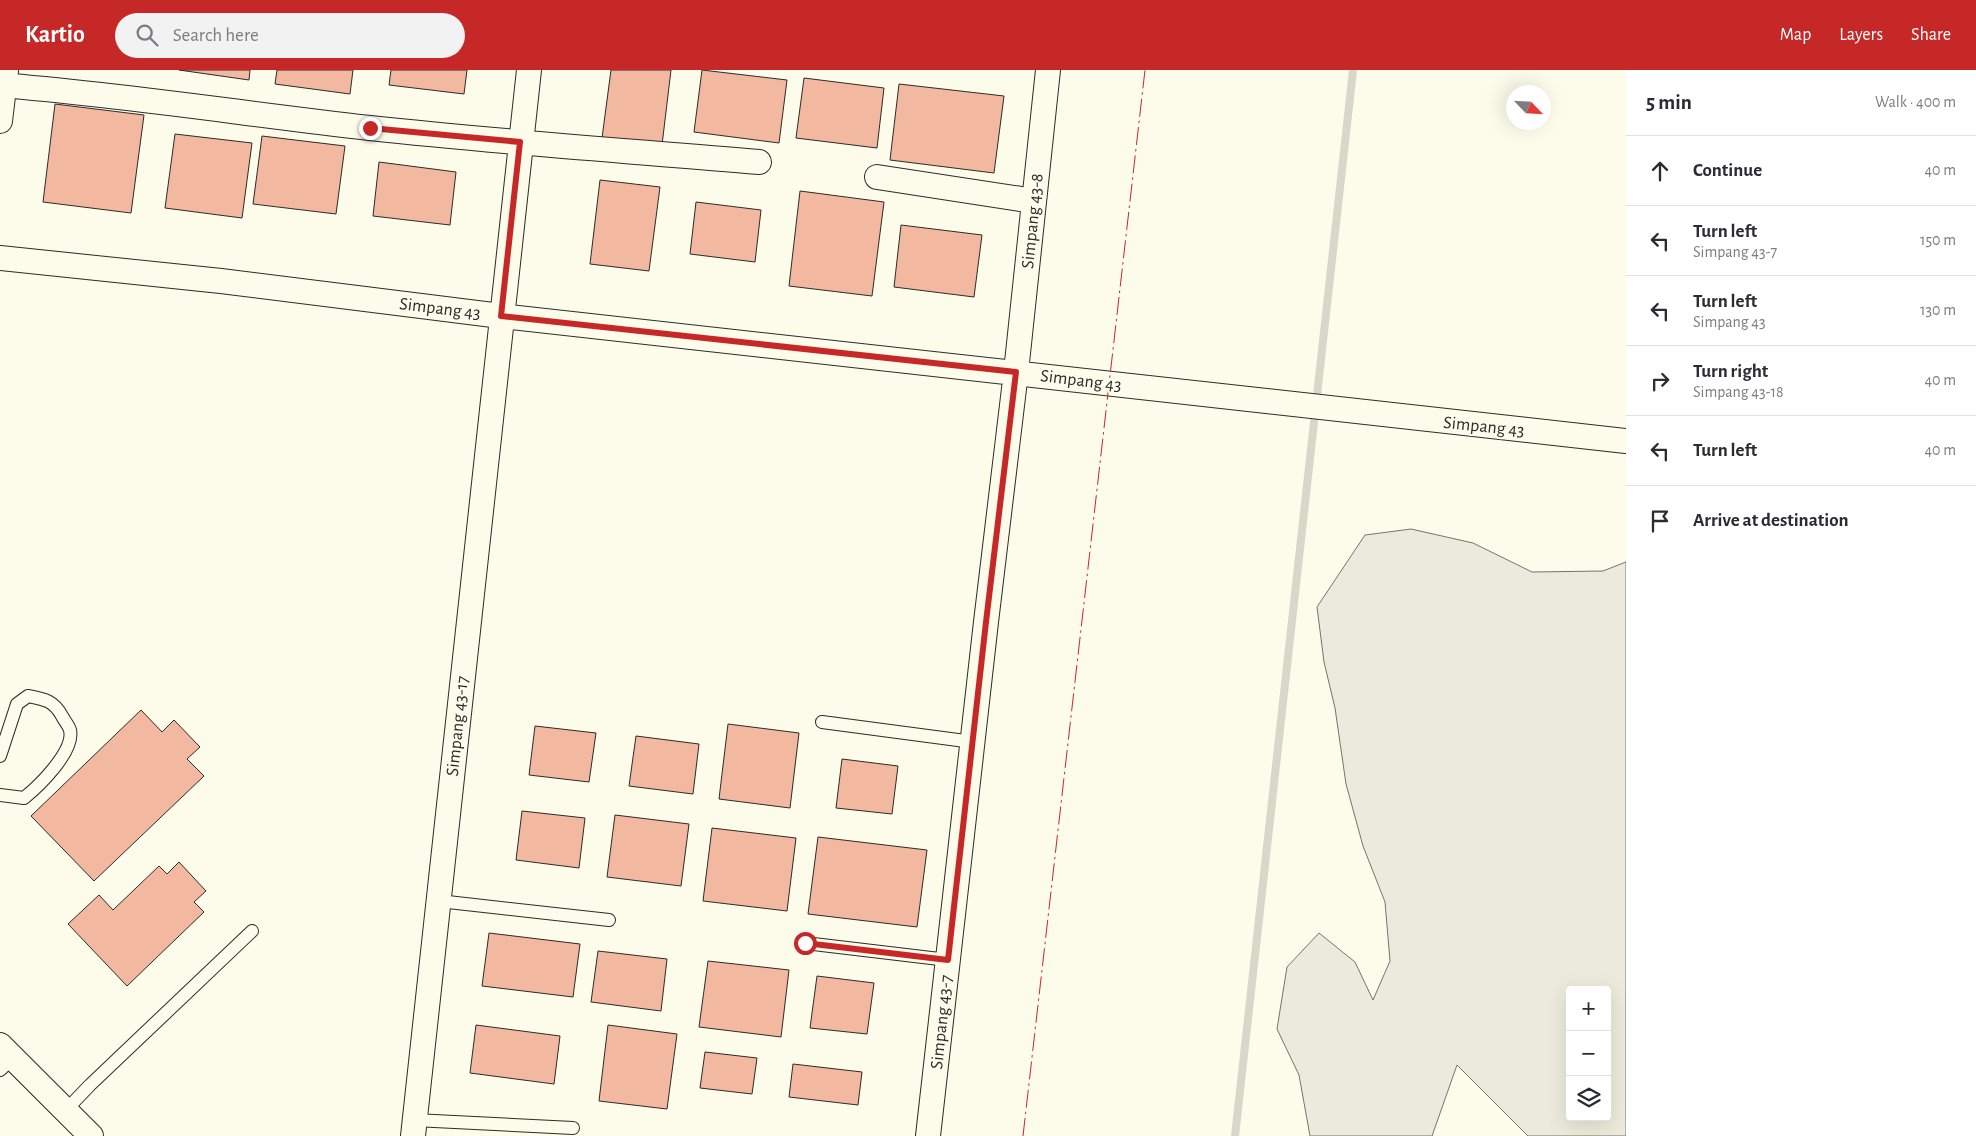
<!DOCTYPE html>
<meta charset="utf-8">
<style>
body{margin:0;font-family:"Alegreya Sans",sans-serif;background:#f2f2f3;color:#2b2b33}
.controls{position:absolute;right:15px;bottom:15px;display:grid;overflow:hidden;border-radius:5px;box-shadow:0 5px 20px #0002}
.controls button{width:45px;height:45px;display:grid;place-items:center;padding:0;border:0;border-bottom:1px solid #e1e1e2;background:#fff;color:#2b2b33;font:25px sans-serif}
.compass{position:absolute;left:1506px;top:15px;width:45px;height:45px;border-radius:50%;background:#fff;box-shadow:0 5px 20px #0002;rotate:115deg}
.stop{position:absolute;width:15px;height:15px;margin:-11px;border:4px solid #c62828;border-radius:50%;background:#fff}
.stop.end{background:#c62828;border-color:#fff;box-shadow:0 1px 5px #0008}
.list{margin:0;padding:0;list-style:none}
h2{display:flex;justify-content:space-between;align-items:center;height:65px;margin:0;padding:0 20px;font-size:21px}
h2 small{font-size:16px;font-weight:400;color:#7c7c81}
.list li{display:grid;grid-template-columns:32px 1fr auto;gap:15px;align-items:center;box-sizing:border-box;height:70px;padding:0 20px;border-top:1px solid #e1e1e2}
.list b{display:block;font-size:19px;white-space:nowrap}
.list p{margin:0;font-size:16px;white-space:nowrap;color:#7c7c81}
.list em{font-size:16px;font-style:normal;color:#7c7c81}
.icon{flex:none;width:28px;height:28px;fill:none;stroke:currentColor;stroke-width:2;stroke-linecap:round;stroke-linejoin:round}
.map{position:relative;flex:none;width:1626px;height:1066px;overflow:hidden}
header{display:flex;align-items:center;gap:30px;box-sizing:border-box;height:70px;padding:0 25px;background:#c62828;color:#fff}
header strong{font-size:24px}
nav{display:flex;gap:28px;margin-inline-start:auto;font-size:18px}
.search{width:350px;height:45px;background:#f2f2f3;display:flex;align-items:center;gap:12px;box-sizing:border-box;padding:0 18px;border-radius:28px;color:#7c7c81;font-size:19px}
main{display:flex}
aside{flex:1;background:#fff}
.map>svg:first-child{display:block}
.green{fill:#ecebdb;stroke:#74746e;fill-rule:evenodd}
.lines{fill:none;stroke-linecap:round;stroke-linejoin:round}
.stream{stroke:#d8d7c9;stroke-width:8}
.building{fill:#f2b8a0;stroke:#2b2b2b}
.lane-casing{stroke:#2b2b2b;stroke-width:14}
.street-casing{stroke:#2b2b2b;stroke-width:26}
.lane{stroke:#fdfbea;stroke-width:12}
.street{stroke:#fdfbea;stroke-width:24}
.power{stroke:#c62828;stroke-width:1;stroke-dasharray:18 4 2.5 4;stroke-linecap:butt}
.route{stroke:#c62828;stroke-width:6}
.labels{text-anchor:middle;stroke-width:4;stroke-linejoin:round;paint-order:stroke}
.street-label{font-size:18px;fill:#2b2b2b;stroke:#fdfbea}
</style>
<header>
<strong>Kartio</strong>
<div class="search"><svg class="icon" aria-label="search" viewBox="0 0 24 24"><circle cx="10" cy="10" r="6"/><path d="M15 15l6 6"/></svg>Search here</div>
<nav><a>Map</a><a>Layers</a><a>Share</a></nav>
</header>
<main>
<div class="map">
<svg width="1626" height="1066" viewBox="0 0 1626 1066">
<rect width="100%" height="100%" fill="#fdfbea"/>
<path class="green" d="M 1411,459 L 1473,473 L 1532,502 L 1603,501 L 1626,492 L 1626,1066 L 1528,1066 L 1457,995 L 1432,1066 L 1310,1066 L 1299,1005 L 1277,959 L 1287,897 L 1319,863 L 1355,892 L 1373,930 L 1390,891 L 1385,832 L 1363,776 L 1346,714 L 1335,638 L 1324,592 L 1317,537 L 1365,465 ZM 1570,920 L 1607,920 L 1607,1047 L 1570,1047 Z"/>
<g class="lines">
<path class="stream" d="M 1235,1066 L 1353,0"/>
</g>
<path class="building" d="M 179,0 L 250,0 L 249,10 Z
M 277,0 L 353,0 L 350,24 L 275,14 Z
M 391,0 L 467,0 L 464,24 L 389,15 Z
M 611,0 L 671,0 L 662,75 L 602,68 Z
M 702,0 L 787,10 L 779,73 L 694,62 Z
M 804,8 L 884,18 L 877,78 L 796,68 Z
M 899,14 L 1004,26 L 994,103 L 890,90 Z
M 55,34 L 144,45 L 131,143 L 43,132 Z
M 175,64 L 252,73 L 242,148 L 165,138 Z
M 262,66 L 345,76 L 336,144 L 253,134 Z
M 379,92 L 456,102 L 450,155 L 373,146 Z
M 600,110 L 660,117 L 649,201 L 590,194 Z
M 800,121 L 884,132 L 872,226 L 789,216 Z
M 696,132 L 761,140 L 755,192 L 690,184 Z
M 901,155 L 982,165 L 974,227 L 894,217 Z
M 141,640 L 162,662 L 174,650 L 200,677 L 187,689 L 204,706 L 94,811 L 31,746 Z
M 728,654 L 799,663 L 790,738 L 719,729 Z
M 535,656 L 596,663 L 589,712 L 529,705 Z
M 636,666 L 699,674 L 693,724 L 629,716 Z
M 842,689 L 898,696 L 892,744 L 836,738 Z
M 522,741 L 585,748 L 579,798 L 516,790 Z
M 615,745 L 689,754 L 681,816 L 607,807 Z
M 712,758 L 796,768 L 787,841 L 703,831 Z
M 818,767 L 927,780 L 917,857 L 808,844 Z
M 179,792 L 206,821 L 194,832 L 204,842 L 127,916 L 68,854 L 99,825 L 113,840 L 159,796 L 167,804 Z
M 489,863 L 580,874 L 573,927 L 482,916 Z
M 598,881 L 667,889 L 661,941 L 591,932 Z
M 708,891 L 789,900 L 781,967 L 699,957 Z
M 817,906 L 874,913 L 867,964 L 810,958 Z
M 476,955 L 560,966 L 554,1014 L 470,1003 Z
M 608,955 L 677,964 L 667,1039 L 599,1031 Z
M 705,982 L 757,988 L 752,1024 L 700,1018 Z
M 793,994 L 862,1002 L 858,1035 L 789,1027 Z"/>
<g class="lines">
<g class="lane-casing">
<path id="lane" d="M 822,652 L 973,672
M 0,686 L 17,634 L 28,626 C 45,629 54,631 62,646 C 64,650 69,656 70,660 C 75,681 39,716 24,728 L 0,725
M 439,831 L 609,850
M 805,873 L 948,890
M 0,1000 L 13,988
M 66,1040 L 90,1015 L 252,861
M 414,1050 L 573,1058"/>
</g>
<g class="street-casing">
<path id="street" d="M 0,15 C 124,25 246,44 370,58 C 499,72 629,81 759,92
M 0,51 L 6,1
M 877,107 L 1034,131
M 0,188 L 221,211 L 501,246 L 1626,371
M 0,975 L 91,1066
M 413,1066 L 529,0
M 928,1066 L 986,552 L 1016,302 L 1048,0"/>
</g>
<use href="#lane" class="lane"/>
<use href="#street" class="street"/>
<path class="power" d="M 1023,1066 L 1145,0"/>
</g>
<g class="lines">
<path class="route" d="M 370,58 L 520,72 L 501,246 L 1016,302 L 986,552 L 948,890 L 805,873"/>
</g>
<g class="labels">
<g class="street-label">
<text transform="translate(1032 151) rotate(-84)" y="6">Simpang 43-8</text>
<text transform="translate(440 238) rotate(7)" y="6">Simpang 43</text>
<text transform="translate(1081 310) rotate(7)" y="6">Simpang 43</text>
<text transform="translate(1484 356) rotate(6)" y="6">Simpang 43</text>
<text transform="translate(457 656) rotate(-84)" y="6">Simpang 43-17</text>
<text transform="translate(941 952) rotate(-84)" y="6">Simpang 43-7</text>
</g>
</g>
</svg>
<div class="controls">
<button>+</button>
<button>−</button>
<button><svg class="icon" aria-label="layers" viewBox="0 0 24 24"><path d="M12 4l9 5-9 5-9-5zM3 14l9 5 9-5"/></svg></button>
</div>
<svg class="compass" viewBox="-18 -18 36 36"><path d="M0-13l5 13h-10z" fill="#e53935"/><path d="M0 13l5-13h-10z" fill="#7c7c81"/></svg>
<div class="stop" style="left:805px;top:873px"></div>
<div class="stop end" style="left:370px;top:58px"></div>
</div>
<aside>
<h2>5 min<small>Walk · 400 m</small></h2>
<ul class="list">
<li><svg class="icon" aria-label="ahead" viewBox="0 0 24 24"><path d="M12 20V5M6 11l6-6 6 6"/></svg><div><b>Continue</b></div><em>40 m</em></li>
<li><svg class="icon" aria-label="left" viewBox="0 0 24 24"><path d="M17 20v-9H6M10 6l-5 5 5 5"/></svg><div><b>Turn left</b><p>Simpang 43-7</p></div><em>150 m</em></li>
<li><svg class="icon" aria-label="left" viewBox="0 0 24 24"><path d="M17 20v-9H6M10 6l-5 5 5 5"/></svg><div><b>Turn left</b><p>Simpang 43</p></div><em>130 m</em></li>
<li><svg class="icon" aria-label="right" viewBox="0 0 24 24"><path d="M7 20v-9h11M14 6l5 5-5 5"/></svg><div><b>Turn right</b><p>Simpang 43-18</p></div><em>40 m</em></li>
<li><svg class="icon" aria-label="left" viewBox="0 0 24 24"><path d="M17 20v-9H6M10 6l-5 5 5 5"/></svg><div><b>Turn left</b></div><em>40 m</em></li>
<li><svg class="icon" aria-label="arrive" viewBox="0 0 24 24"><path d="M6 21V4h12l-3 4 3 4H6"/></svg><div><b>Arrive at destination</b></div></li>
</ul>
</aside>
</main>
